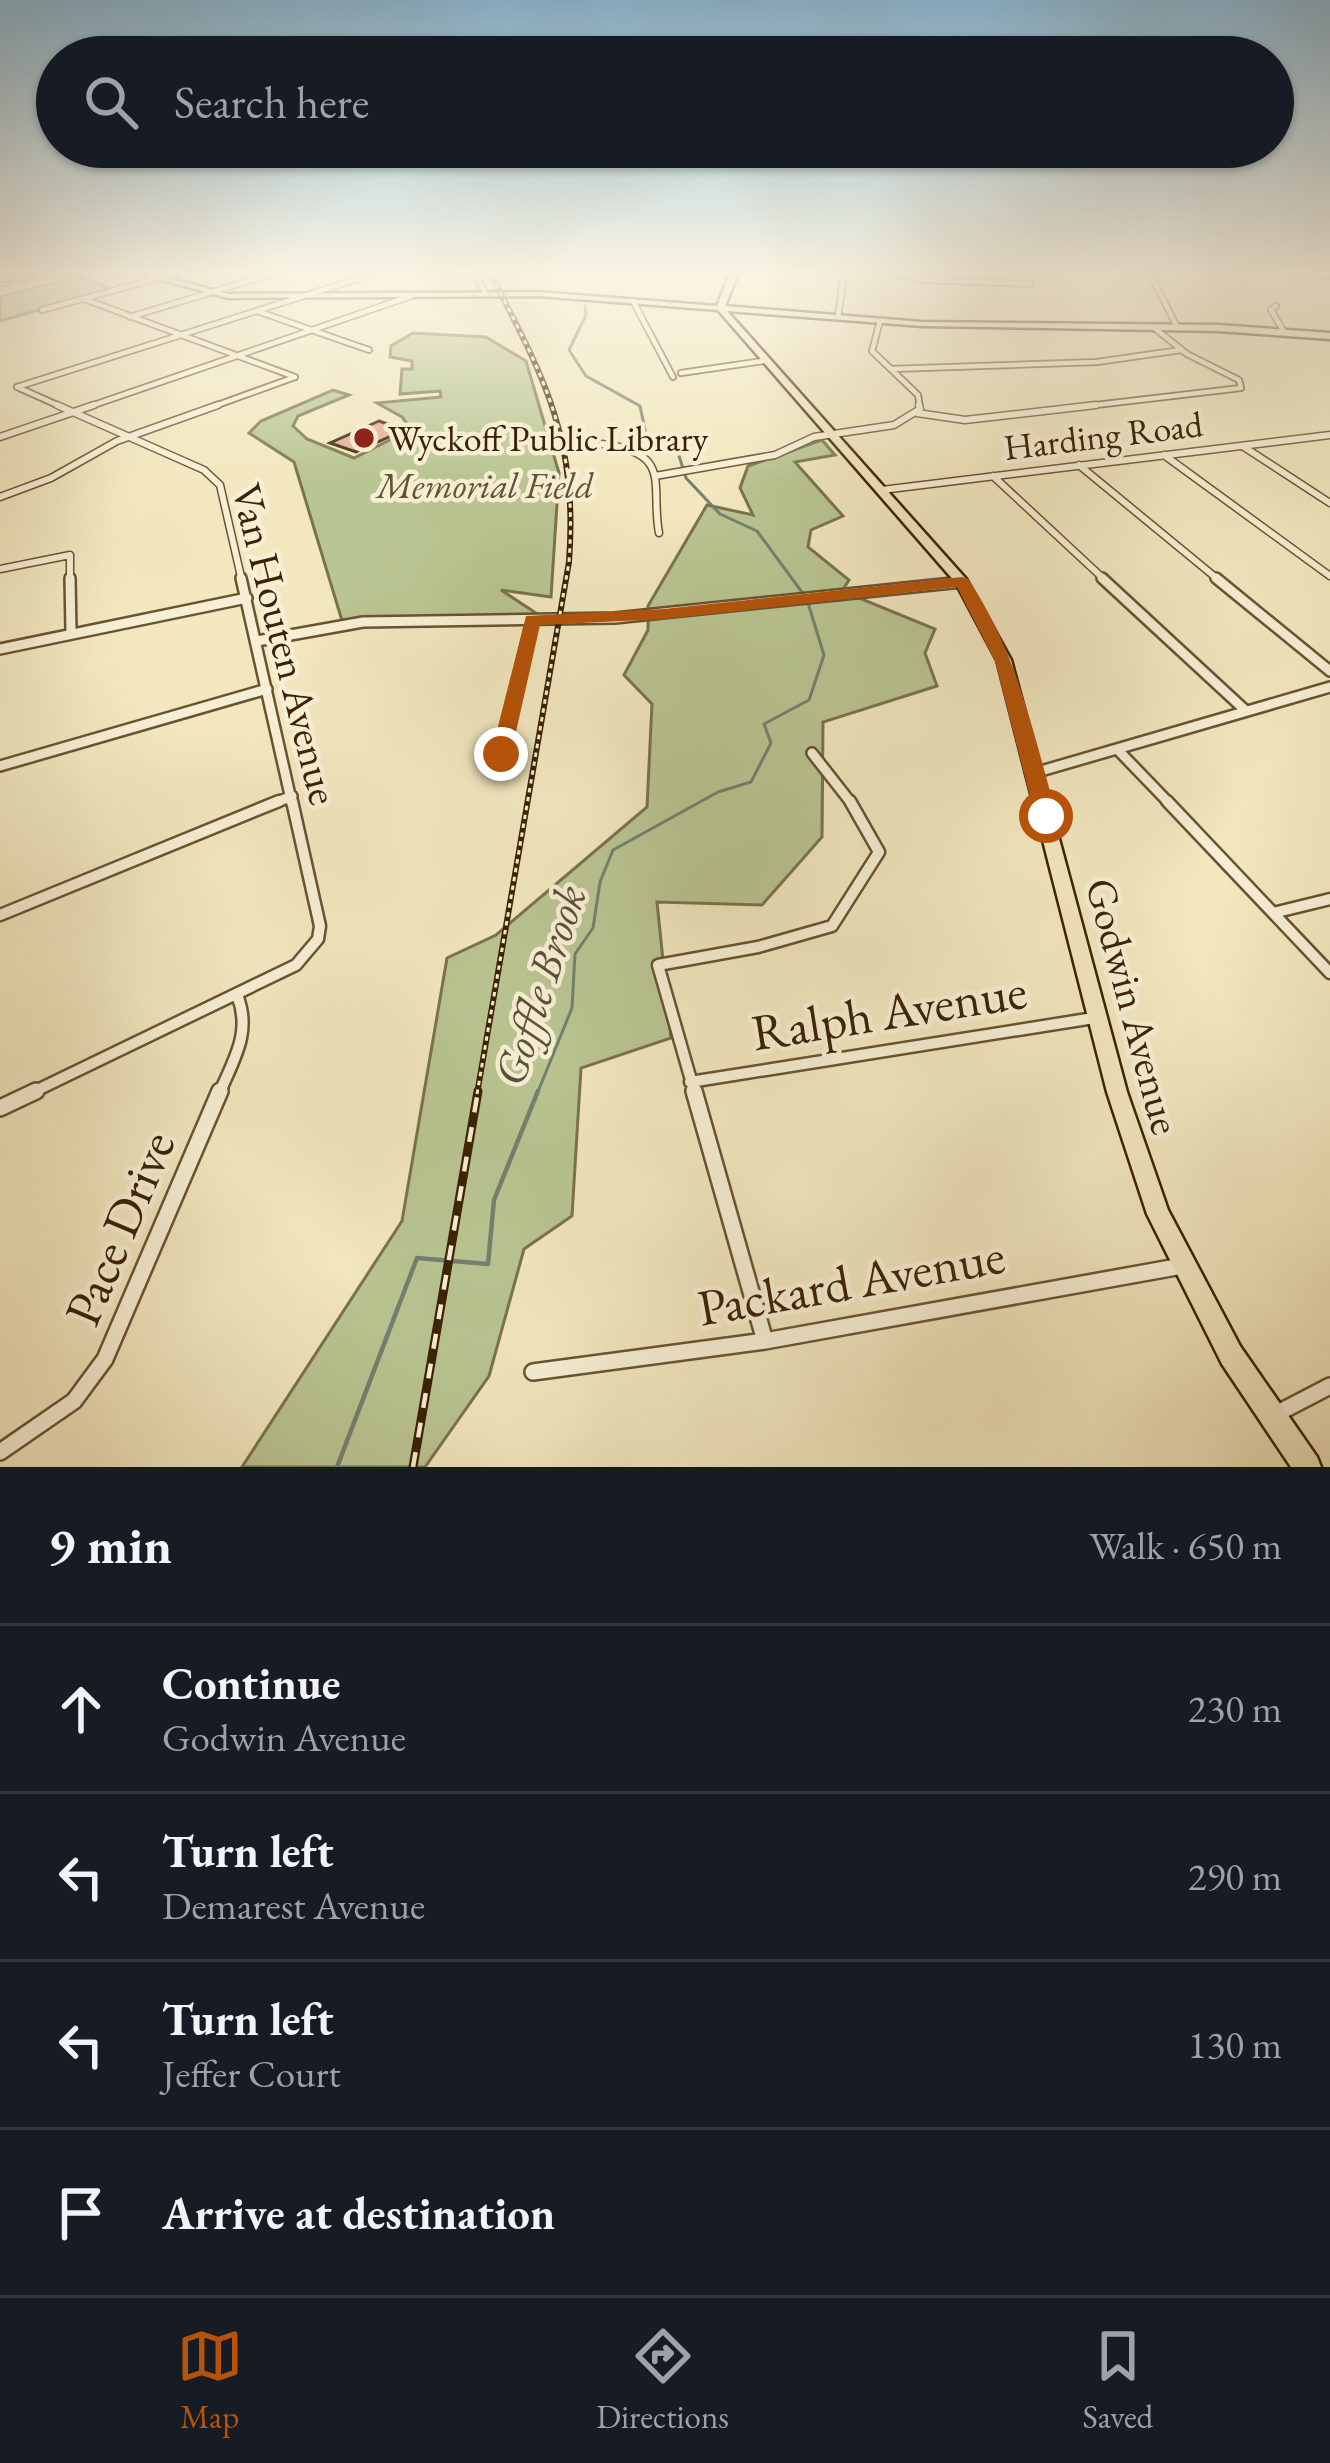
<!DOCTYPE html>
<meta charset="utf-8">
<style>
body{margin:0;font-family:"EB Garamond",serif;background:#20242c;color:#f1f3f6}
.stop{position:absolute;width:36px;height:36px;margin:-27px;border:9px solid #b45309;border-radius:50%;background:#fff}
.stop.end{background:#b45309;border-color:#fff;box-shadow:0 3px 12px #0008}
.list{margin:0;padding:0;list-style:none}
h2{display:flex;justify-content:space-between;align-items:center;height:156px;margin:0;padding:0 48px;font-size:51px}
h2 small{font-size:39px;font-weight:400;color:#9ea1a6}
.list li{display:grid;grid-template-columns:78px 1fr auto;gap:36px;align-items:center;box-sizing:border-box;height:168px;padding:0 48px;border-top:3px solid #363941}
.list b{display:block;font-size:45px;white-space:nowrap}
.list p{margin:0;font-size:39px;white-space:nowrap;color:#9ea1a6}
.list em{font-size:39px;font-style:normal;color:#9ea1a6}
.icon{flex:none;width:66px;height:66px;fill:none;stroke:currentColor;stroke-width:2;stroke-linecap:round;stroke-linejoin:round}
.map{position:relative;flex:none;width:1330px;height:1467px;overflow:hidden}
.search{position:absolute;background:#171b24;box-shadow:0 3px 9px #0004;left:36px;right:36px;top:36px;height:132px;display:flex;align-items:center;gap:30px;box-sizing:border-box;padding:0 42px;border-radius:66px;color:#9ea1a6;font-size:45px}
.sheet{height:828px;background:#171b24}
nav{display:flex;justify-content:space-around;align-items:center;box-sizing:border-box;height:168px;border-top:3px solid #363941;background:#171b24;font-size:33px;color:#9ea1a6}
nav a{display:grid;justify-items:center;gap:6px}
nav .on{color:#b45309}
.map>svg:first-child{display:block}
.green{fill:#b9c592;stroke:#7a744a;stroke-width:3}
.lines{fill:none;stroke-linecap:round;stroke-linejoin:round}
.stream-far1{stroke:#75806f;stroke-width:3}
.stream{stroke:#75806f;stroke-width:4.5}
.building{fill:#e7af9b;stroke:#3b2202;stroke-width:3}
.minor-far4-casing{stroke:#695331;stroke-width:8}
.minor-far3-casing{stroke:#695331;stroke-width:9}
.minor-far2-casing{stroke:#695331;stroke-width:14}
.minor-far1-casing{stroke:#695331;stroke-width:15}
.minor-casing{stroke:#695331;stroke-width:20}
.secondary-casing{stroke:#3b2202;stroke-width:10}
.primary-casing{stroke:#3b2202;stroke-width:5}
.minor-far4{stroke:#f7efd5;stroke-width:4.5}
.minor-far3{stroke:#f7efd5;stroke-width:6}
.minor-far2{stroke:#f7efd5;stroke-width:9}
.minor-far1{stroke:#f7efd5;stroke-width:10}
.minor{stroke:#f7efd5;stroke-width:15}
.secondary{stroke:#f7efd5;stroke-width:8}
.primary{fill:#f2e7bf;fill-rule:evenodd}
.rail-far1-casing{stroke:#3b2202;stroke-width:6}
.rail-casing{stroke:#3b2202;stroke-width:9}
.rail-far1{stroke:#f7efd5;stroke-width:3;stroke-dasharray:4.5;stroke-linecap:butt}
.rail{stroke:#f7efd5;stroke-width:4.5;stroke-dasharray:15;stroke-linecap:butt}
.route{fill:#b45309}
.poi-dot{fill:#8f2418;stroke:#f7efd5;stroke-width:4.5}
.labels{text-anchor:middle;stroke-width:9;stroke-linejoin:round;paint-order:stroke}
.far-street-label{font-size:36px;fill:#3b2202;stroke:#f7efd5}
.far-poi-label{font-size:36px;fill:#3b2202;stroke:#f7efd5;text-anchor:start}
.far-park-label{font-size:36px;font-style:italic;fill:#61532d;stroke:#f7efd5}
.street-label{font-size:42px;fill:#3b2202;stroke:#f7efd5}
.water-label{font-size:45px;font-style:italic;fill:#585139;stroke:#f7efd5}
.near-street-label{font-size:51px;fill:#3b2202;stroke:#f7efd5}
</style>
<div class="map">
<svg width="1330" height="1467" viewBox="0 0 1330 1467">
<rect width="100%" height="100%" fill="#f2e7bf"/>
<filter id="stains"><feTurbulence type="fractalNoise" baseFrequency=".00167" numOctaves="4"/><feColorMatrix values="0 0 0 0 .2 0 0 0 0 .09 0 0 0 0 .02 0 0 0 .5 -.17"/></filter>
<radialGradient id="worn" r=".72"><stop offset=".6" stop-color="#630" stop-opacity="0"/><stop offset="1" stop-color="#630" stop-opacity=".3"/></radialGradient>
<path class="green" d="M 74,275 L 112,289 L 0,321 L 0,294 Z
M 413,333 L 486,337 L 526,361 L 559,473 L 551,597 L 501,590 L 545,619 L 343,624 L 294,462 L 249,433 L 261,421 L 333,390 L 349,395 L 298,416 L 293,426 L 307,439 L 354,458 L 411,429 L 402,417 L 377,403 L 441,397 L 440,391 L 400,394 L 402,369 L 412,369 L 412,361 L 390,357 L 391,346 Z
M 822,440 L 835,455 L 795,462 L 843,516 L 811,530 L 808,547 L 849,580 L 842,591 L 935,629 L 925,653 L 937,686 L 823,722 L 822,837 L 762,905 L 657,902 L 671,1038 L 581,1068 L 572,1216 L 524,1249 L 489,1376 L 425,1467 L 242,1467 L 402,1221 L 447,958 L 496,935 L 647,807 L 652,704 L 624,675 L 648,630 L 648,606 L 707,505 L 753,515 L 740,488 L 748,466 Z"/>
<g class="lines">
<path class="stream-far1" d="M 585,306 L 586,315 L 569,350 L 586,376 L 640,406 L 647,439 L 674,440 L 686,478 L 720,514 L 757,531 L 804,595
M 537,1094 L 572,1008 L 575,954 L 593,928 L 600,882 L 613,850 L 718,792 L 751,782 L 771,743 L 764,724 L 809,700 L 824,655 L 808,603"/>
<path class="stream" d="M 337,1467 L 417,1258 L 488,1264 L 494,1200 L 538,1091"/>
</g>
<path class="building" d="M 379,421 L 404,430 L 356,452 L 330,443 Z"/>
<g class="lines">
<g class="minor-far4-casing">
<path id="minor-far4" d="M 474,273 L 486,294
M 895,273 L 926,280 L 1030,284 L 1021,273
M 1150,273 L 1177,327
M 1293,273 L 1330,276
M 0,280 L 30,273
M 84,299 L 295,377
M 633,301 L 673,377
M 1276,306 L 1271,310 L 1284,332
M 42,310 L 177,273
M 257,311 L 369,350
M 130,317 L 275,273
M 838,317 L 844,273
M 880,321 L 872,351 L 918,395 L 920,408
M 891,369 L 1097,362 L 1181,350
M 681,373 L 763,361
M 17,387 L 376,273
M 17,387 L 64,408
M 85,408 L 411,296
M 209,408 L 295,377
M 1070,408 L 1241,388 L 1239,380 L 1187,354 L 1153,327"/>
</g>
<g class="minor-far3-casing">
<path id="minor-far3" d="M 57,405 L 204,470 L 220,485 L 242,581
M 917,413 L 965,420 L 1096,405
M 0,437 L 94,405
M 602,444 C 674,453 650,485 659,533
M 1244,447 L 1330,503
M 1164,455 L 1330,576
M 1079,465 L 1220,581
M 655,476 L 775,455 L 814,437 L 894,425 L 920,409 L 919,405
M 993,476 L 1106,581
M 882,490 L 1330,435
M 0,497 L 51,478 L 117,441 L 218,405
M 0,569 L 70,555 L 70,581"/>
</g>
<g class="minor-far2-casing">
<path id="minor-far2" d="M 70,578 L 71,632
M 241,578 L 292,804
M 1102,578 L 1246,711
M 1216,578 L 1330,671
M 257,641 L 363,622 L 615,618 L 962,582
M 0,649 L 247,598
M 1117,749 L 1170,804
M 812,753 L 852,804
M 0,766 L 267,689
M 488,767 L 501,754 L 532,620
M 1034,773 L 1330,687
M 272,804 L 292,796"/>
</g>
<g class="minor-far1-casing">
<path id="minor-far1" d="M 1167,801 L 1330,973
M 1273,913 L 1330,899
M 0,915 L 279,801
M 690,1082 L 1100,1017
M 29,1094 L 296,965 L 318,939 L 320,926 L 292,801
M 219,1094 C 234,1059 252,1032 237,995
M 695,1094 L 658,965 L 758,947 L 832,926 L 879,852 L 850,801"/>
</g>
<g class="minor-casing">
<path id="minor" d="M 694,1091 L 765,1341
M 0,1108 L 36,1091
M 533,1372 L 765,1341 L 1182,1266
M 1276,1414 L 1330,1386
M 0,1452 L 74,1401 L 105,1359 L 220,1091"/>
</g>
<g class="secondary-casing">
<path id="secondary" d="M 0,292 L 73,273"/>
</g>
<g class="primary-casing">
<path id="primary" d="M 137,273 L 149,273 L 228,294 L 538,292 L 717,306 L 730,273 L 738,273 L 725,306 L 922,322 L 1218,325 L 1330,333 L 1330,339 L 1218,331 L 922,326 L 727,311 L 966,579 L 1011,660 L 1127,1092 L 1168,1210 L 1240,1346 L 1317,1457 L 1321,1467 L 1291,1467 L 1222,1364 L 1147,1214 L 1107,1092 L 997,660 L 956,583 L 718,310 L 538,296 L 228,298 Z"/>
</g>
<use href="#minor-far4" class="minor-far4"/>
<use href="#minor-far3" class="minor-far3"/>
<use href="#minor-far2" class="minor-far2"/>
<use href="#minor-far1" class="minor-far1"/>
<use href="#minor" class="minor"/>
<use href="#secondary" class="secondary"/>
<use href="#primary" class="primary"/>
<g class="rail-far1-casing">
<path id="rail-far1" d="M 477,1094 L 569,562 C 578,439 545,379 490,273"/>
</g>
<g class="rail-casing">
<path id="rail" d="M 413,1467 L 478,1091"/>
</g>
<use href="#rail-far1" class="rail-far1"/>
<use href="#rail" class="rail"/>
</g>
<linearGradient id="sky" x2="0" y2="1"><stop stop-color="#89b8d5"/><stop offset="0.57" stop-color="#f9f4e2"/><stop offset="1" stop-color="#f9f4e2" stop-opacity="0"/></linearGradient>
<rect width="1330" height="478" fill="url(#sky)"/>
<path class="route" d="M 962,577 L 968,579 C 1017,651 1033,733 1057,816 L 1054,821 L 1039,821 L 1035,816 L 995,661 L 957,587 L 664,619 L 540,625 L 511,754 L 501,760 L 491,754 L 526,616 L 664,609 Z"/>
<circle class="poi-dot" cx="364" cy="438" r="12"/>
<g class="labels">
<g class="far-street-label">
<text transform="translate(1103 435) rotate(-7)" y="13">Harding Road</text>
</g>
<g class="far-poi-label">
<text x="388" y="451">Wyckoff Public Library</text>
</g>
<g class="far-park-label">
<text x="485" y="498">Memorial Field</text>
</g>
<g class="street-label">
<text transform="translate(286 644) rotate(76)" y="15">Van Houten Avenue</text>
<text transform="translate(1134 1006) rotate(75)" y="15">Godwin Avenue</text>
</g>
<g class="water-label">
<text transform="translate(539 985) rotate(-72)" y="16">Goffle Brook</text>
</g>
<g class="near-street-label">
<text transform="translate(889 1011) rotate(-9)" y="18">Ralph Avenue</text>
<text transform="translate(119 1228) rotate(-67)" y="18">Pace Drive</text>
<text transform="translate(851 1281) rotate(-10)" y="18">Packard Avenue</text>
</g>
</g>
<rect width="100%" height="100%" filter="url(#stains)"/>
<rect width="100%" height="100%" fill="url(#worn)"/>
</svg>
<div class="stop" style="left:1046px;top:816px"></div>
<div class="stop end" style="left:501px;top:754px"></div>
<div class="search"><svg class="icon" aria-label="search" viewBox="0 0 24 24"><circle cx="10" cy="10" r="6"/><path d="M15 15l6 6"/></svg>Search here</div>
</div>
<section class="sheet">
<h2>9 min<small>Walk · 650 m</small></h2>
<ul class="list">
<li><svg class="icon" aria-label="ahead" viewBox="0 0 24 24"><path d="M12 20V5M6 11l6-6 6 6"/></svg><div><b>Continue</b><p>Godwin Avenue</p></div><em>230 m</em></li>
<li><svg class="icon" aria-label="left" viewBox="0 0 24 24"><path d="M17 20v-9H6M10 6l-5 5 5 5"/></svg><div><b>Turn left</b><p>Demarest Avenue</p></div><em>290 m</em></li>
<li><svg class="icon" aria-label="left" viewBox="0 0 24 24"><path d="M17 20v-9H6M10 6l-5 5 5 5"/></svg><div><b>Turn left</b><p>Jeffer Court</p></div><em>130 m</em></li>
<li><svg class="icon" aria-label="arrive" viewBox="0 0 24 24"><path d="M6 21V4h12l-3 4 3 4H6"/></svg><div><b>Arrive at destination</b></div></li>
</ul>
</section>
<nav>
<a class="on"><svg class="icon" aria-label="map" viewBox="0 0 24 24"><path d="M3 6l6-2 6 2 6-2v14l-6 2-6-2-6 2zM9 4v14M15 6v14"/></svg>Map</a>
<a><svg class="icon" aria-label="directions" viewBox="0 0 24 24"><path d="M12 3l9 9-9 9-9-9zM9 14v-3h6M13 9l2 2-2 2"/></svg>Directions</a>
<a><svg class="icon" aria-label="saved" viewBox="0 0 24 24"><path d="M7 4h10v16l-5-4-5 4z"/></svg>Saved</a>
</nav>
